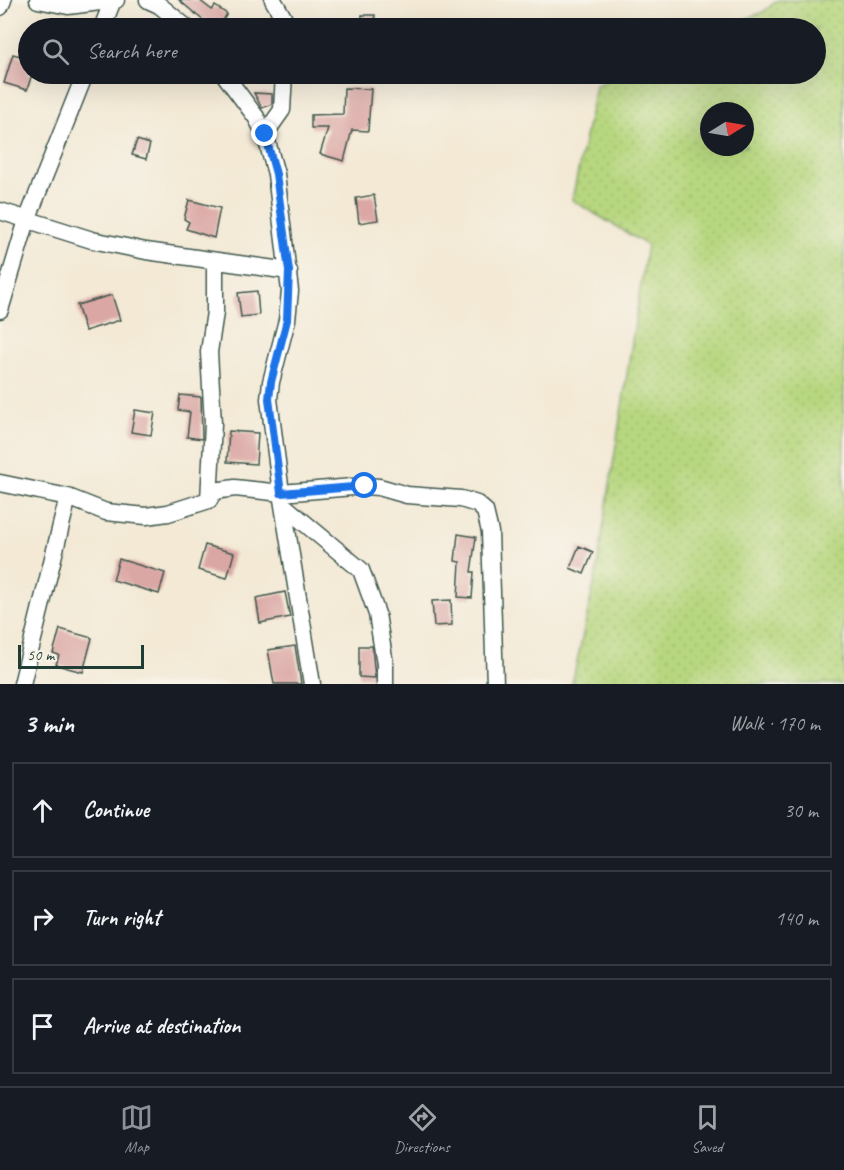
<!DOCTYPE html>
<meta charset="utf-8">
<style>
body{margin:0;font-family:Caveat,sans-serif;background:#242831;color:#f1f3f6}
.compass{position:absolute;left:700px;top:102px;width:54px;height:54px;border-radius:50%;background:#171b24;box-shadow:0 6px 24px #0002;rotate:79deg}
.scale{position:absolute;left:18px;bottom:15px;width:126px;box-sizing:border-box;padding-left:6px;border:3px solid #1f3d34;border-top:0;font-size:16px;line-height:21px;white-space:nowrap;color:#1f3d34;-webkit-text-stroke:4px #f7f3e8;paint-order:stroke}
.stop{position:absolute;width:18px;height:18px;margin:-14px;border:4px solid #1a73e8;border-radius:50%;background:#fff}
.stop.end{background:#1a73e8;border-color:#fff;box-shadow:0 2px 6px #0008}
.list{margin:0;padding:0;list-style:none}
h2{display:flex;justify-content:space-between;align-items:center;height:78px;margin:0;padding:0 24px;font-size:26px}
h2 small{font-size:20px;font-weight:400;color:#9ea1a6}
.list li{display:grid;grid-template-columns:39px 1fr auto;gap:18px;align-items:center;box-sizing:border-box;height:96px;margin:0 12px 12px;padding:0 12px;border:2px solid #363941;border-radius:0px}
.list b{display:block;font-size:22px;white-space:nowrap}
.list em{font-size:20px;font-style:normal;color:#9ea1a6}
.icon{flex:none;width:33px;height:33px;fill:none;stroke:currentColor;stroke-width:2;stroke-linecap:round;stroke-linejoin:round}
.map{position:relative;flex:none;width:844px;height:684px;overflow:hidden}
.search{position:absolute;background:#171b24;box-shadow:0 6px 24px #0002;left:18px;right:18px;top:18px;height:66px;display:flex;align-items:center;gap:15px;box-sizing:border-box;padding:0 21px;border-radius:33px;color:#9ea1a6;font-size:22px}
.sheet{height:402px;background:#171b24}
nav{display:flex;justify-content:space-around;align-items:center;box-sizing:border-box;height:84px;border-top:2px solid #363941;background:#171b24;font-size:16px;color:#9ea1a6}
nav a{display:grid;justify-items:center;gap:3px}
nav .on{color:#8c9099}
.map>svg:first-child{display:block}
.grass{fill:url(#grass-dots);stroke:#6b8a5a;stroke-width:1.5;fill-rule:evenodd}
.building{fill:#dba7a5}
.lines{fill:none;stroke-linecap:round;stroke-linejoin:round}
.minor-casing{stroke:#3f574c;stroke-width:19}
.minor{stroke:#fff;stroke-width:16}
.route{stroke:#1a73e8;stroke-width:8}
</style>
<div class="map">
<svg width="844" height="684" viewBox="0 0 844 684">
<defs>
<pattern id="grass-dots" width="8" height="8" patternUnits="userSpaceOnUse" patternTransform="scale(1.5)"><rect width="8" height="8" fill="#b7d77f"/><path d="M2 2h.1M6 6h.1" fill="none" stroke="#9db96e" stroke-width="1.8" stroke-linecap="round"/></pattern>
</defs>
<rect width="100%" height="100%" fill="#f7f3e8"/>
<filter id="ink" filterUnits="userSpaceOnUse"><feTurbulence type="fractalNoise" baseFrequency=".0167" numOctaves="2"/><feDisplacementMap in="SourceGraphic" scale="12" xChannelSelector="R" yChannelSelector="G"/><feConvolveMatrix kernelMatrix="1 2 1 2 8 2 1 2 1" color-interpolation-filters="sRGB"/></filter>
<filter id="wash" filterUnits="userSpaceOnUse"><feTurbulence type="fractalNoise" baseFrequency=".008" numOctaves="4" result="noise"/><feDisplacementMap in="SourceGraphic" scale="24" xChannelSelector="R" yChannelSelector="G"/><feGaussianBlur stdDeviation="1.35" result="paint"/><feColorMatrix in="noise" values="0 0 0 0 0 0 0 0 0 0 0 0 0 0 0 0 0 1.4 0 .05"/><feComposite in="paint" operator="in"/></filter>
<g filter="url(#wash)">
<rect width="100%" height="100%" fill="#f3e9d5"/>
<path class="grass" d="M 778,0 L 844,0 L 844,684 L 572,684 L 596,575 L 647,245 L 572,200 L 596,85 L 621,74 L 816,74 L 816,28 L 724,28 L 763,12 ZM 709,111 L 745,111 L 745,147 L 709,147 Z"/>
<g id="blocks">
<path class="building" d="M 179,0 L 199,0 L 212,10 L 215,6 L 227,14 L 218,28 L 200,28 L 205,22 Z
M 362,15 L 375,15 L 375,28 L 362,28 Z
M 13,54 L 28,58 L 28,74 L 32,74 L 27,90 L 4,83 Z
M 344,88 L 371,89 L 368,131 L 352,130 L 344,161 L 320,154 L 328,128 L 311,128 L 311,115 L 343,114 Z
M 254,93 L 272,94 L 272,104 L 262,108 Z
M 137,140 L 150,144 L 146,159 L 132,155 Z
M 374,195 L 378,220 L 359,223 L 356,198 Z
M 189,200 L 220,208 L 214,238 L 186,229 L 189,222 L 184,219 Z
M 257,291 L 259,315 L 241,317 L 238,293 Z
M 112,295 L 120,320 L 85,331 L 77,305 Z
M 180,395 L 201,397 L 202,439 L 187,437 L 190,412 L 178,410 Z
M 135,410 L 155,413 L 151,435 L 131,432 Z
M 229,431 L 258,433 L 256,464 L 227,462 Z
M 458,534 L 476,537 L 471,572 L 474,572 L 472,598 L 458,597 L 460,562 L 455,561 Z
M 205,545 L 234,553 L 227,578 L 198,570 Z
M 579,546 L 593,552 L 584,574 L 570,568 Z
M 119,559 L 165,573 L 159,594 L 113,580 Z
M 285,592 L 290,617 L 260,623 L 256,598 Z
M 451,600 L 452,625 L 434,626 L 432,601 Z
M 60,629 L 92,638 L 83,672 L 56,665 L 59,655 L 53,653 Z
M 295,646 L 301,684 L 274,684 L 268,650 Z
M 359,646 L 372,646 L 375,678 L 359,677 Z"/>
</g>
</g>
<g filter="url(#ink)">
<use href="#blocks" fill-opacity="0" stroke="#3f574c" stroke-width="1.5"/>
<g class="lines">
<g class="minor-casing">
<path id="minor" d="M 38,0 L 68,6 L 116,0
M 148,0 L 159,5 L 187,28
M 273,0 L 283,17 L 285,28
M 0,7 L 3,0
M 102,28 L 113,0
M 224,74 L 256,117 L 265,134 L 276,174 L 290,291 L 287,320 L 271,382 L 269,399 L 281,493 L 312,684
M 265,134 L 282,110 L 284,74
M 0,211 L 92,240 L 146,251 L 289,271
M 0,310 L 27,220 L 85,74
M 0,483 L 68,497 L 106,512 L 146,516 L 168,513 L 209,500 L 214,491 L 235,488 L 281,493 L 365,486 L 379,487 L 407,495 L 461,499 L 477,504 L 485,511 L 490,532 L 495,684
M 209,500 L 213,424 L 209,352 L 215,312 L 215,262
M 283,505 L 361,570 L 377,614 L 385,664 L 385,684
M 22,684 L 68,497"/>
</g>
<use href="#minor" class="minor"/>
</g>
</g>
<g class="lines" filter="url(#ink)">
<path class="route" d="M 265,134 L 276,174 L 289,271 L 287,320 L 271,382 L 269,399 L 281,493 L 365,486"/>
</g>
</svg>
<svg class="compass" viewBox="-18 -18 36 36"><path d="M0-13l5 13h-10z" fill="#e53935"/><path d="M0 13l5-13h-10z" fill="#9ea1a6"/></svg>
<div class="scale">50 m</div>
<div class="stop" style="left:365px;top:486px"></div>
<div class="stop end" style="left:265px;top:134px"></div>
<div class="search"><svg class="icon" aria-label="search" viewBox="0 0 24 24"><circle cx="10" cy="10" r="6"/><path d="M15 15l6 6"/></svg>Search here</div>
</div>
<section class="sheet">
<h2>3 min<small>Walk · 170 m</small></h2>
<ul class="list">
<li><svg class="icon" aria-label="ahead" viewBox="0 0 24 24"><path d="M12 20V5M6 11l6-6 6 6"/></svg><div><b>Continue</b></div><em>30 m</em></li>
<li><svg class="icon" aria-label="right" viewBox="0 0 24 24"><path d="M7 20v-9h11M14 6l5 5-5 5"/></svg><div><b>Turn right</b></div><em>140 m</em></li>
<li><svg class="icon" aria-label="arrive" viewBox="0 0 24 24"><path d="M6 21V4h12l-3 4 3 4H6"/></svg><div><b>Arrive at destination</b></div></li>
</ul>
</section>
<nav>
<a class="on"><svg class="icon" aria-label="map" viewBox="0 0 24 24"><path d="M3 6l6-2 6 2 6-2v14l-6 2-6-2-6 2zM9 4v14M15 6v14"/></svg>Map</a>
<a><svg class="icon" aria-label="directions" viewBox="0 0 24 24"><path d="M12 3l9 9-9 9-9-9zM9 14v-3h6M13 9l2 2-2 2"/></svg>Directions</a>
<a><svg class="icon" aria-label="saved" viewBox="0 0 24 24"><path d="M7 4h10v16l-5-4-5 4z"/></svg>Saved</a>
</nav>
